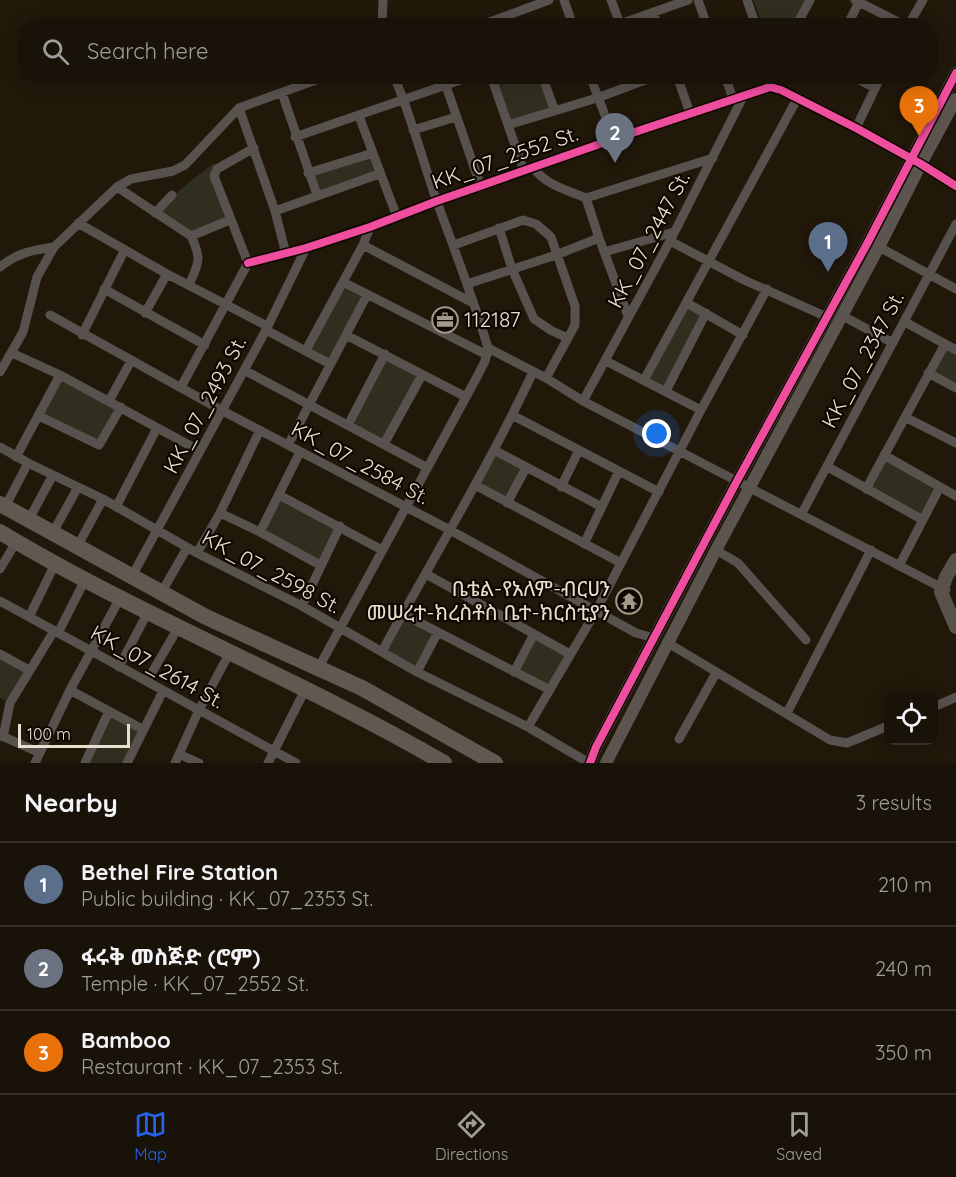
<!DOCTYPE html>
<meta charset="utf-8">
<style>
body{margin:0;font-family:Quicksand,"Noto Sans Ethiopic",sans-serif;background:#262016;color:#f1f3f6}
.controls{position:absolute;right:18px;bottom:18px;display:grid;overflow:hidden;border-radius:12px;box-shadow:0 3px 15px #0003}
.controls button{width:54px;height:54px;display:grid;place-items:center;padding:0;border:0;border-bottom:2px solid #373229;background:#191208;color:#f1f3f6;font:30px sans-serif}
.scale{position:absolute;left:18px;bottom:15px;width:112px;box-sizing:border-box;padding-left:6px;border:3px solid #e9dfce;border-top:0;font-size:16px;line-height:21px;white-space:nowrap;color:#e9dfce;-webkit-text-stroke:4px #0e0701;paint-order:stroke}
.you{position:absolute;left:657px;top:434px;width:21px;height:21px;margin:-15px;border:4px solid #fff;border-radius:50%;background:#1a73e8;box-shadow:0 0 0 9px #1a73e833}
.badge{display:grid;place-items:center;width:39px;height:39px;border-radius:50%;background:#2563eb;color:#fff;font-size:20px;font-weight:700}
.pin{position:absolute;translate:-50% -50px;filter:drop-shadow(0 2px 3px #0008)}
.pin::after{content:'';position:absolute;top:32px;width:21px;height:18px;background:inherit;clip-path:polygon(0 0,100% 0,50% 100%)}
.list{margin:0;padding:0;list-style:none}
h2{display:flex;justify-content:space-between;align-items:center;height:78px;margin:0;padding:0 24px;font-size:26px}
h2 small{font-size:20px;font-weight:400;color:#9f9e9c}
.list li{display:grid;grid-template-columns:39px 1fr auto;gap:18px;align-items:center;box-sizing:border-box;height:84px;padding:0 24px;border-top:2px solid #373229}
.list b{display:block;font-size:22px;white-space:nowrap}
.list p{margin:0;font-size:20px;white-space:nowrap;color:#9f9e9c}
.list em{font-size:20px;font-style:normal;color:#9f9e9c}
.icon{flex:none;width:33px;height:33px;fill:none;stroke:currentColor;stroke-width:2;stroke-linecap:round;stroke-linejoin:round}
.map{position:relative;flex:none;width:956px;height:763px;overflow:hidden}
.search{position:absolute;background:#191208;box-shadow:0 3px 15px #0003;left:18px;right:18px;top:18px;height:66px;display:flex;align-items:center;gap:15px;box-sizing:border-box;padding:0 21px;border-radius:24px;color:#9f9e9c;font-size:22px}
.sheet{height:330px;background:#191208}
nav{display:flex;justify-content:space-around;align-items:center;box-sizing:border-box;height:84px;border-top:2px solid #373229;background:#191208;font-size:16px;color:#9f9e9c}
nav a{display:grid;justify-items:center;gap:3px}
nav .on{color:#2563eb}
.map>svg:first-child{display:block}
.green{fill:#302f1f}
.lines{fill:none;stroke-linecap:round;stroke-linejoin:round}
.street{stroke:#58524f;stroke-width:9}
.secondary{stroke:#5b544f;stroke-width:12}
.primary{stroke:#59524b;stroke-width:14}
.highway{stroke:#615851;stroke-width:16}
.cycleway-casing{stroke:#0e0701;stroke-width:11}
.cycleway{stroke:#ef4d9e;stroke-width:8}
.labels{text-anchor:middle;stroke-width:4.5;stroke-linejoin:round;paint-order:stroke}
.street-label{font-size:21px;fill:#e9dfce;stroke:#0e0701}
.poi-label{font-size:21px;fill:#e9dfce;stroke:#0e0701;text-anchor:start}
</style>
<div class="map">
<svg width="956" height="763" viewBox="0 0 956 763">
<rect width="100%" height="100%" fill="#21180a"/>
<path class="green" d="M 753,0 L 813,0 L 800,26 L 763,25 Z
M 491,77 L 542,77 L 555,111 L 508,125 Z
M 373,153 L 379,174 L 317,195 L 308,173 Z
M 214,163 L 230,220 L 191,236 L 155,213 L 188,183 Z
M 343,282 L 367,295 L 330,364 L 306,350 Z
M 687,303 L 706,313 L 666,391 L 644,380 Z
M 945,344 L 956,350 L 956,388 L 928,373 Z
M 385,354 L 422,375 L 384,444 L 348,425 Z
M 60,375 L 121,407 L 101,443 L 39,416 Z
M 494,450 L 526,468 L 507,503 L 475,485 Z
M 884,455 L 940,487 L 923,520 L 866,489 Z
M 279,495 L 340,526 L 320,565 L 260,532 Z
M 401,613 L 438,632 L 416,672 L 382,652 Z
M 534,634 L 570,654 L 550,690 L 514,672 Z
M 0,654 L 29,670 L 10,703 L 0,698 Z
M 114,709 L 149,727 L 132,763 L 88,763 Z"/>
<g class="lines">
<path class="street" d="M 564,0 L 573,26
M 611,0 L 621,26
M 698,0 L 707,26
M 747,0 L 756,26
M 855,0 L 906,26
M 653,12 L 658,26
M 620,24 L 688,0
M 382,26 L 383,0
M 479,26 L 549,0
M 796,26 L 810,0
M 847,26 L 859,2
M 908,26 L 923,0
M 491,76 L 524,171
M 542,76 L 555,111
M 590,76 L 614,139
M 677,76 L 690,113
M 725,76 L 733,99
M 852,76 L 875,88
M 446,86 L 481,187
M 282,93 L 317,195
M 239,108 L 275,211 L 286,254
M 359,116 L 397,217
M 508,125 L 597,98 L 656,76
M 856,128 L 881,76
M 413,130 L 456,117
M 295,137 L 472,76
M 533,167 C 545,185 567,190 586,198
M 308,173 L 373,153
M 117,187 L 191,236 L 230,220
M 586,198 L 713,158
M 586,198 L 599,238 L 628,316
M 275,211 L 379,174
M 155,213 L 172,195
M 78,223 L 167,274 L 267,326
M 499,228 L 512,269 L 534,319 L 552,331 L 568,338
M 670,241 L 744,280 L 827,317
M 363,245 L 473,303
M 454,245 L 523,220 L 536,224 L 551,237 L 575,306 L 575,325 L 546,378
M 879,247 L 956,289
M 604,252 L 674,232
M 248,263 L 306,248 L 370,227 L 437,201 L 614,139 L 770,87 L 781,90 L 856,128 L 921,164 L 956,186
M 248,263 L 214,176 L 217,169 L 254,148
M 0,267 C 17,253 33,250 54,247
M 343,282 L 487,355
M 467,284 L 556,255 L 599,238
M 189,285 C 199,263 202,259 191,236
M 104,289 L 205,345
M 687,303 L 743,335
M 145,313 L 167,274
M 50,315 L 221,410 L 450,530 L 636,633 L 654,638
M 841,315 L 893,343
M 905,322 L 956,350
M 266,330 L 330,364
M 82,335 L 124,251
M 346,335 L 466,397
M 488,348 L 546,378 L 583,401 L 946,590
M 306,350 L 363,245 L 370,227
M 12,353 L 60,375 L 200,451
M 606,361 L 701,410
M 244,370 L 426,467
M 0,372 L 23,332 L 37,277 L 54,247 L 117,187 L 131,179 L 173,171 L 185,165 L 239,108 L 327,76
M 928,373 L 956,388
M 644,380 L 797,99
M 181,387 L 248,263
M 666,391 L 706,313
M 109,401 L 131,361
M 583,401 L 670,241 L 744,95
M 512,415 L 659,492
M 39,416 L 99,445 L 121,407
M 905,417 L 956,443
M 348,425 L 385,354
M 384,444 L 422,375
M 288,445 L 367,295
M 0,447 L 28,463 L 103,499 L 197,553 L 302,606 L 417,672 L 528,727 L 589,763
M 494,450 L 602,507
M 884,455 L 956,496
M 16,457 L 60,375
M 828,467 L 923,520
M 475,485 L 621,563
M 561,487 L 579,450
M 866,489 L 945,344
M 279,495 L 382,550
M 507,503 L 526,468
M 5,507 L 28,463
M 116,507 L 157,428
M 220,513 L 260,532 L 320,565
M 802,513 L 956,224
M 28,521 L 53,475
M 260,532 L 300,452
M 52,534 L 78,487
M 584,544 L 619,471
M 77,547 L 103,499
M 716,550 L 738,563 L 806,640
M 197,553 L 220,513 L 260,430
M 899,566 L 940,487
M 0,569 L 16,542
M 426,574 L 570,654
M 132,576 L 266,330 L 306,248
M 161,593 L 187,548
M 0,601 L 296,763
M 302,606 L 340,526
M 401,613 L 550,690
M 29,617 L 55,564
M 58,633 L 85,580
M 668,643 L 830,740 L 847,743 L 888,726
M 382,652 C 396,624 412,598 427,571 C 464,505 501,440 533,372
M 0,654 L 29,670
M 119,667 L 148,612
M 319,667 L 478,375 L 485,361 L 488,348 C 473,297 454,249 436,199 C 422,158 411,116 394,76
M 417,672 L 438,632
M 514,672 L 534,634
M 147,681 L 178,628
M 70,690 L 142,729
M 934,707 L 956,697
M 787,713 L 871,550
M 528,727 L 596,611 L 701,410 L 767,289
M 0,735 L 40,753
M 3,737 L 10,703 L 54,631
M 679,739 L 716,673
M 179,754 L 199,763
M 35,763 L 70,690 L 120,598
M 85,763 L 109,711
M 127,763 L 163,691
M 175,763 L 199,710 L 230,652
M 268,763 L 306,688"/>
<path class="secondary" d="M 590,763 L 596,747 L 737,481 L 868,242 L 956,73
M 606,763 L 716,550 L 879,247 L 921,164 L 956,99"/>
<path class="primary" d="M 956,560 L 946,577 L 941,592 L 956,627"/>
<path class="highway" d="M 0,504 L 206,617 L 362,688 L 495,763
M 0,532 C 143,618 300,679 444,763"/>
<g class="cycleway-casing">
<path id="cycleway" d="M 248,263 L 306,248 L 370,227 L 437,201 L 614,139 L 770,87 L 781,90 L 856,128 L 921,164 L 956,186
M 590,763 L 596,747 L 737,481 L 868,242 L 956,73"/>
</g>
<use href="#cycleway" class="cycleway"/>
</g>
<defs>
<g id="office-ring" transform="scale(1.35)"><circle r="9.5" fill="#0e0701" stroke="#a39989" stroke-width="1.5"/><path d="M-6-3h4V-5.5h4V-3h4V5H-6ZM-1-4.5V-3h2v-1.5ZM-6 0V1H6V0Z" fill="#a39989"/></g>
<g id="temple-ring" transform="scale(1.35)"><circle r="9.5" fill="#0e0701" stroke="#a39989" stroke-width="1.5"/><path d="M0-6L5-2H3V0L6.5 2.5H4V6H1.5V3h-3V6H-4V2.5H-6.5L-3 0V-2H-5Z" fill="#a39989"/></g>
</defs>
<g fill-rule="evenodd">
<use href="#office-ring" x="445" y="320"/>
<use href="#temple-ring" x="629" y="601"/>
</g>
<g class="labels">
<g class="street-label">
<text transform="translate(505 158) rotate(-19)" y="7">KK_07_2552 St.</text>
<text transform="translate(649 240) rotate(-62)" y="7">KK_07_2447 St.</text>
<text transform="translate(863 360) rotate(-62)" y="7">KK_07_2347 St.</text>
<text transform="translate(205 405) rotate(-62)" y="7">KK_07_2493 St.</text>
<text transform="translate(360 463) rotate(28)" y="7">KK_07_2584 St.</text>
<text transform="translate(271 572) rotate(28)" y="7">KK_07_2598 St.</text>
<text transform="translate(157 667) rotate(29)" y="7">KK_07_2614 St.</text>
</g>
<g class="poi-label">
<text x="464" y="327">112187</text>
<text x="610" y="596" text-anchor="end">ቤቴል-የአለም-ብርሀን<tspan x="610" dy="24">መሠረተ-ክረስቶስ ቤተ-ክርስቲያን</tspan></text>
</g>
</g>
</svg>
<div class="controls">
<button><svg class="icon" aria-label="locate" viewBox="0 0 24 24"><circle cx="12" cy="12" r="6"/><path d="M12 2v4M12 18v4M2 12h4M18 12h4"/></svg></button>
</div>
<div class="scale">100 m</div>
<div class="you"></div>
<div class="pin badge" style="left:828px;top:272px;background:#5c6f8a">1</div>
<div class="pin badge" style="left:615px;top:163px;background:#6b7280">2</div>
<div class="pin badge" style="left:919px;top:136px;background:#e8710a">3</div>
<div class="search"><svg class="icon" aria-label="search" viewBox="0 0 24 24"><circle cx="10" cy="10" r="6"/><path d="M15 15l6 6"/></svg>Search here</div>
</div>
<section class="sheet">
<h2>Nearby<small>3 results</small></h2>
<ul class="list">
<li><span class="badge" style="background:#5c6f8a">1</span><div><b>Bethel Fire Station</b><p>Public building · KK_07_2353 St.</p></div><em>210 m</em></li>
<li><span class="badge" style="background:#6b7280">2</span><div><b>ፋሩቅ መስጅድ (ሮም)</b><p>Temple · KK_07_2552 St.</p></div><em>240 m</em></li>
<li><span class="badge" style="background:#e8710a">3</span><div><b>Bamboo</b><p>Restaurant · KK_07_2353 St.</p></div><em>350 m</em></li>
</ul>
</section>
<nav>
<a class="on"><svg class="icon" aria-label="map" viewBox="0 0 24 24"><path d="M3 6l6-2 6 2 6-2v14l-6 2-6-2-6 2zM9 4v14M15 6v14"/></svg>Map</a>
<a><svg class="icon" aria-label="directions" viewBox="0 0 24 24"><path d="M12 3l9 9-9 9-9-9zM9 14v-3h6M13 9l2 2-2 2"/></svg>Directions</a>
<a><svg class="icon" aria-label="saved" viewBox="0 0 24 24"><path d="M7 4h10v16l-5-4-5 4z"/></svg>Saved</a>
</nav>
